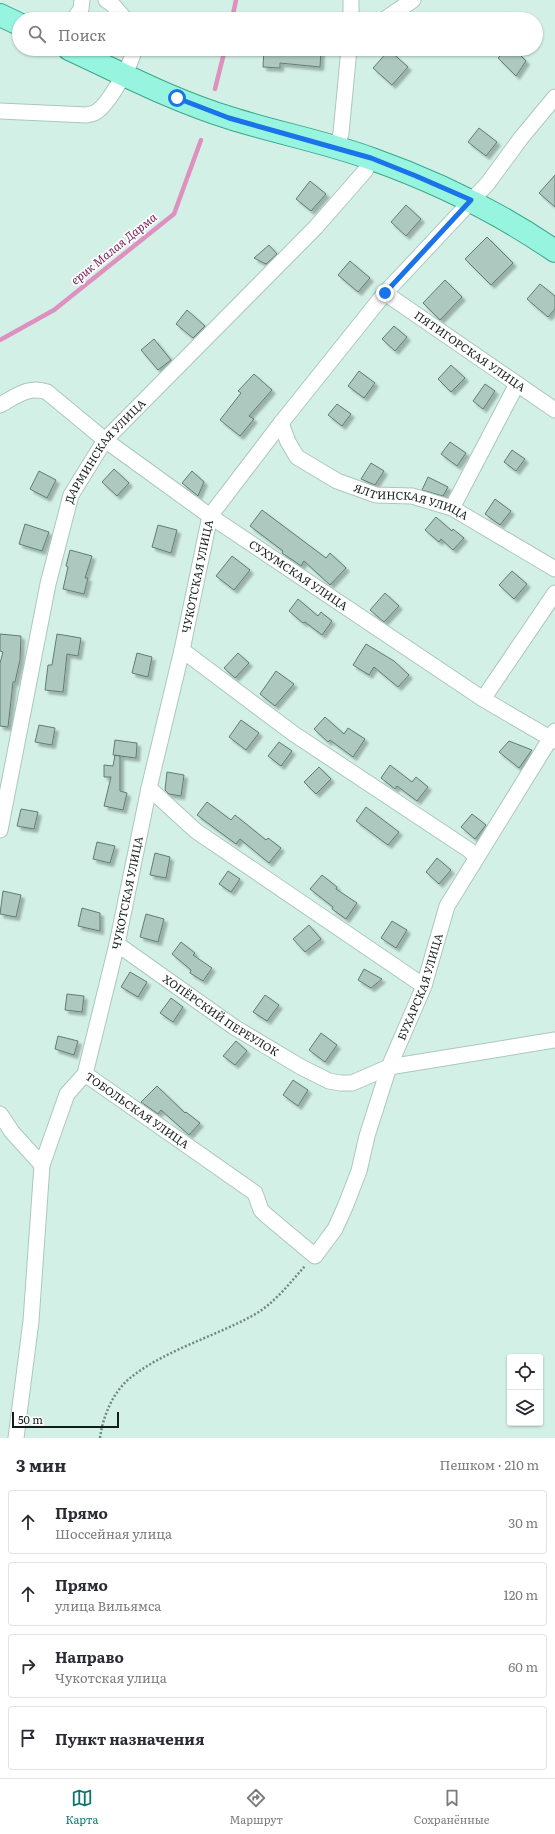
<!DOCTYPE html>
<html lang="ru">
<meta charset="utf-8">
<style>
body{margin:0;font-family:Literata,serif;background:#f7f7f7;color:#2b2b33}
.controls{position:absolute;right:12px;bottom:12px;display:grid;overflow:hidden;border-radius:4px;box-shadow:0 1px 3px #0004}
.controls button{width:36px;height:36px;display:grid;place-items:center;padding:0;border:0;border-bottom:1px solid #e1e1e2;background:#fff;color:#2b2b33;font:20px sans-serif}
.scale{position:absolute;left:12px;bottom:10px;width:107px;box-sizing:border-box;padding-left:4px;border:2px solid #131e1b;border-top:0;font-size:11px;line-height:14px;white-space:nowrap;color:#131e1b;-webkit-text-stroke:3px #fff;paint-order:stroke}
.stop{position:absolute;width:12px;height:12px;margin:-9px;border:3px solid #1a73e8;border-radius:50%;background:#fff}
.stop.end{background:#1a73e8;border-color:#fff;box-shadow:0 1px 4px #0008}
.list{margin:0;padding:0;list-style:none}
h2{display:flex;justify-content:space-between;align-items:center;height:52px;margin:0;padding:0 16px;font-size:17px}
h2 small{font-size:13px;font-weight:400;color:#7c7c81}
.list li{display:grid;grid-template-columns:26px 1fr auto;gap:12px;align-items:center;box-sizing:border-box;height:64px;margin:0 8px 8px;padding:0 8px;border:1px solid #e1e1e2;border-radius:4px}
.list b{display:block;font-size:15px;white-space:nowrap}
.list p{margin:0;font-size:13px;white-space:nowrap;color:#7c7c81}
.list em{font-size:13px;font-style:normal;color:#7c7c81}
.icon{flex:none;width:22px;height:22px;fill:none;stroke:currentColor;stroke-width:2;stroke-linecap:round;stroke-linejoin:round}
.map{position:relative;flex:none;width:555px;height:1438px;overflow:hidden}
.search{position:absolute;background:#fff;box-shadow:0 1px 3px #0004;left:12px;right:12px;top:12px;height:44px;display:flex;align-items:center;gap:10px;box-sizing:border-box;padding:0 14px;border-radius:22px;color:#7c7c81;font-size:15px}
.sheet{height:340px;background:#fff}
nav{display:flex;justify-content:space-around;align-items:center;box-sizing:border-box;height:56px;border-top:1px solid #e1e1e2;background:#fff;font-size:11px;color:#7c7c81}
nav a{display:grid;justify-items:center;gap:2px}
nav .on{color:#0f766e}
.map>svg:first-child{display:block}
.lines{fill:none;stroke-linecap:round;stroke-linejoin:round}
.stream{stroke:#de90be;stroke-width:4.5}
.building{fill:#acc8bf;stroke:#627c74;filter:url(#shadow)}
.minor-casing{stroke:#abc7be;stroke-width:17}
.primary-casing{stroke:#3ca58c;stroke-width:24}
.path{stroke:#738781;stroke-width:2.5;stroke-dasharray:2 2;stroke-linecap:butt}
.minor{stroke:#fff;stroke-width:15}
.primary{stroke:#97f5df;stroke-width:22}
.route{stroke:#1a73e8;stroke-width:5}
.labels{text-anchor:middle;stroke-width:3.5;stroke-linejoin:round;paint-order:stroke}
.street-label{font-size:11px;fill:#131e1b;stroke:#fff}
.water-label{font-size:12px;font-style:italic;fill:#832965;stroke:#fff}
</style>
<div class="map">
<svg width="555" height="1438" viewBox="0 0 555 1438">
<defs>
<filter id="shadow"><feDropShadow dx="3.5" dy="3.5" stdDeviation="1" flood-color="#0004"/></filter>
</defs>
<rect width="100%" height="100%" fill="#d3f0e7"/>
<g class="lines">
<path class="stream" d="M 232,19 L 236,0
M 215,89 L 225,49
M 0,340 L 54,310 L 174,214 L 201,140"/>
</g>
<path class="building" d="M 264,49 L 321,49 L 320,67 L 280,63 L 280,68 L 263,67 Z
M 507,49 L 514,49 L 526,61 L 516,76 L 498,58 Z
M 389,50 L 408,67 L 392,85 L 373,68 Z
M 479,128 L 497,142 L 486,156 L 468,142 Z
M 555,175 L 555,207 L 539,193 Z
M 310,181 L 326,194 L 311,211 L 296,199 Z
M 406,205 L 421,219 L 406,236 L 391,222 Z
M 487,237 L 513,263 L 491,285 L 465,259 Z
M 269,245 L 277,254 L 266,264 L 254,258 Z
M 350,261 L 370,278 L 358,292 L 338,275 Z
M 445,280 L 462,297 L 440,320 L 423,303 Z
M 540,284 L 555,296 L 555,309 L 548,317 L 527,299 Z
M 187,310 L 205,326 L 193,338 L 176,324 Z
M 394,326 L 407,337 L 395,351 L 382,339 Z
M 154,339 L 171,360 L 158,370 L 141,350 Z
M 451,365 L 465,378 L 451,392 L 438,379 Z
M 359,371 L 375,383 L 364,398 L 348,386 Z
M 254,374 L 272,390 L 249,416 L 254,419 L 240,436 L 220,420 L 241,393 L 238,391 Z
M 485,384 L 495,391 L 483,409 L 473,401 Z
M 337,404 L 351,414 L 342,426 L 328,415 Z
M 450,442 L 466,453 L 457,466 L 441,454 Z
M 512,450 L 525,459 L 516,471 L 504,462 Z
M 371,463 L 384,471 L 375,485 L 361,479 Z
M 114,469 L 129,483 L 117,496 L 102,482 Z
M 39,471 L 56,480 L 47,498 L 30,489 Z
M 192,471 L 204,482 L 198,496 L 182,483 Z
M 428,477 L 448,487 L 443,496 L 422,490 Z
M 495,499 L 511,511 L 500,525 L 485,514 Z
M 262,510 L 326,558 L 330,553 L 346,568 L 330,585 L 304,561 L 301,566 L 294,561 L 282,553 L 283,551 L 250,526 Z
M 436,517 L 452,531 L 453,529 L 464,538 L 453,550 L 441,539 L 439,542 L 425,530 Z
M 25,524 L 49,532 L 42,551 L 19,544 Z
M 158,525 L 177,530 L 171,553 L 152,547 Z
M 70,550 L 92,556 L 85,578 L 88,578 L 84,594 L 63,589 L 68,567 L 66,566 Z
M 232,556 L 250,570 L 234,590 L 216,576 Z
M 512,571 L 527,584 L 514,599 L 499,585 Z
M 385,593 L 399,606 L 384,622 L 370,610 Z
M 298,599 L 318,616 L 321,612 L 332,621 L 322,635 L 305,622 L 303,623 L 289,611 Z
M 0,634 L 21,636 L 20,660 L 15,682 L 13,682 L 8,727 L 0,726 L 0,663 L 3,652 L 0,651 Z
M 57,634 L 81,638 L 78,656 L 67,654 L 63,692 L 45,690 L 48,665 L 52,665 Z
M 366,644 L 394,661 L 409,675 L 398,687 L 374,667 L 369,675 L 353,665 Z
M 137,653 L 152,657 L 148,677 L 132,673 Z
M 238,653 L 249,663 L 235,678 L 224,668 Z
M 276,671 L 294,684 L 275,706 L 260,694 Z
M 325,717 L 344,734 L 348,728 L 365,739 L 353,757 L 330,740 L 328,742 L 314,729 Z
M 241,720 L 259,733 L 246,750 L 229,737 Z
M 39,725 L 55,728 L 52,745 L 35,742 Z
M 115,740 L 137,743 L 136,758 L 113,755 Z
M 509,741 L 532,750 L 519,768 L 499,752 Z
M 279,742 L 292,751 L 281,766 L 268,756 Z
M 115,755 L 120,756 L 120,791 L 127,793 L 123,810 L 104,806 L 111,777 L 104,777 L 104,765 L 113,766 Z
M 390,765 L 412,782 L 416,777 L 428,787 L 417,801 L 397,786 L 395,789 L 381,778 Z
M 319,767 L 331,779 L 316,794 L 304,782 Z
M 167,772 L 184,775 L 181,796 L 169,794 L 165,790 Z
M 207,802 L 231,820 L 235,815 L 266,840 L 268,838 L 281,848 L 269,863 L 240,839 L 236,844 L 197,815 Z
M 366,807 L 399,832 L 388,845 L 356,821 Z
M 21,809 L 38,812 L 34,829 L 17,826 Z
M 472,814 L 486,825 L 475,839 L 461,827 Z
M 97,842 L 115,846 L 110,863 L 93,859 Z
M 155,853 L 170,857 L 166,878 L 150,875 Z
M 437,858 L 451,870 L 439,884 L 426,872 Z
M 228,871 L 240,879 L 231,892 L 219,884 Z
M 322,875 L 337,887 L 336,889 L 357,903 L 346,919 L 332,909 L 333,907 L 310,889 Z
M 3,891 L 21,895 L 16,917 L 0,914 Z
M 82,908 L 100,913 L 100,931 L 78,926 Z
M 146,914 L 164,919 L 158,942 L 140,937 Z
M 392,921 L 407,930 L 396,948 L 381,938 Z
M 309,925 L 321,939 L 305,952 L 293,939 Z
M 181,942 L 195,953 L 193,955 L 212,968 L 203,981 L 190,973 L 191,970 L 172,954 Z
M 364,969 L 382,979 L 371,988 L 358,980 Z
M 130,972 L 147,982 L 138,997 L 121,987 Z
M 67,994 L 84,996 L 82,1012 L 65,1010 Z
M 265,995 L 279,1005 L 267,1021 L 253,1012 Z
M 171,998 L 183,1007 L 173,1022 L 160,1013 Z
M 321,1033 L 337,1045 L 325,1062 L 309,1050 Z
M 58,1036 L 78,1041 L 74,1055 L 55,1049 Z
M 236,1041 L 247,1051 L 235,1065 L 223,1056 Z
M 293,1080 L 308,1090 L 298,1106 L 283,1095 Z
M 157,1086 L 185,1113 L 186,1112 L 200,1123 L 189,1135 L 161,1110 L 158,1114 L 141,1102 Z"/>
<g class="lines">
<g class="minor-casing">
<g id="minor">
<path d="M 106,0 L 112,4 L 125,19"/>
<path d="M 74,19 L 81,9 L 82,0"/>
<path d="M 351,19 L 351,0"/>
<path d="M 385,19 L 413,0"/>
<path d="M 0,111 L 87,115 C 90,114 94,114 96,112 C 108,105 133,62 134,49"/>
<path d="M 337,148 L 341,133 L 349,49"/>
<path id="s1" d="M 385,293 L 555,410"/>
<path id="s2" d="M 0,405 C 15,397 29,385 47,392 L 105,440 L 210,516 L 483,699 L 555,741"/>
<path id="s3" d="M 281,423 L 288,442 L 297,457 L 337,481 L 376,495 L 412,496 L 452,508 L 555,569"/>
<path d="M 452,508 L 517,384"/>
<path d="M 182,650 L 294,734 L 469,850 L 476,857"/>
<path d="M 483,699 L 555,593"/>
<path d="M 149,788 L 196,831 L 424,986"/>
<path id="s4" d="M 0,830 L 48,584 L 71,495 L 105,440 L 316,227 L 365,171 L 371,158"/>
<path id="s5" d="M 117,944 L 234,1027 L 301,1067 L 329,1081 L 340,1083 L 352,1083 L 389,1067 L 555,1040"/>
<path id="s6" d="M 85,1074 L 117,944 L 149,788 L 182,650 L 210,516 L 281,423 L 385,293 L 488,183 L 521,138 L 555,97"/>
<path id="s7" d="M 0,1114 L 12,1132 L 42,1165 L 67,1094 L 85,1074 L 255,1193 L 261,1210 L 266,1215 L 315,1256 L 335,1229 L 345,1207 L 359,1171 L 367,1136 L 389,1067 L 424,986 L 447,906 L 555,731"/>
<path d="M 16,1438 L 31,1321 L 42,1165"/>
</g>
</g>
<g class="primary-casing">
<path id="primary" d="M 0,15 L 19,24
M 69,49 C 121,73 174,101 230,118 C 277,133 326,142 372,159 C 437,182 498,212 555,251"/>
</g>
<path class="path" d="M 100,1438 C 103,1415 114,1389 134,1375 C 167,1350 215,1336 252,1316 C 273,1305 289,1284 305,1266"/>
<use href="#minor" class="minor"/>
<use href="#primary" class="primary"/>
</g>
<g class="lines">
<path class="route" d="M 177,98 L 229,118 L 371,158 L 416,176 L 471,200 L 385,293"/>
</g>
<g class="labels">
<g class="street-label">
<text dy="4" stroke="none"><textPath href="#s1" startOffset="103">ПЯТИГОРСКАЯ УЛИЦА</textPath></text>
<text dy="4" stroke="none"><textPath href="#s4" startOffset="398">ДАРМИНСКАЯ УЛИЦА</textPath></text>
<text dy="4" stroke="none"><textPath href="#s3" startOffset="162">ЯЛТИНСКАЯ УЛИЦА</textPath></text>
<text dy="4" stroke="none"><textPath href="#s2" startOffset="362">СУХУМСКАЯ УЛИЦА</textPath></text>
<text dy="4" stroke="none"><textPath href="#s6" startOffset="510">ЧУКОТСКАЯ УЛИЦА</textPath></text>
<text dy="4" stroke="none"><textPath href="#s6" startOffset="186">ЧУКОТСКАЯ УЛИЦА</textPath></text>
<text dy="4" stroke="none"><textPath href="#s7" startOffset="756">БУХАРСКАЯ УЛИЦА</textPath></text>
<text dy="4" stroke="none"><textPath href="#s5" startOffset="126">ХОПЁРСКИЙ ПЕРЕУЛОК</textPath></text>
<text dy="4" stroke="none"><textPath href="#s7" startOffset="232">ТОБОЛЬСКАЯ УЛИЦА</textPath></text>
</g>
<g class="water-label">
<text transform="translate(114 249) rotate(-39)" y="4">ерик Малая Дарма</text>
</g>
</g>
</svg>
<div class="controls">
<button><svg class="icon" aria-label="locate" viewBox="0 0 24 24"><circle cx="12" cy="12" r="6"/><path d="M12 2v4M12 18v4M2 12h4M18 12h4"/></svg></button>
<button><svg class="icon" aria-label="layers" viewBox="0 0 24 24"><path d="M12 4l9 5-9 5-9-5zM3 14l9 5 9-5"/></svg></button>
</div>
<div class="scale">50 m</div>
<div class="stop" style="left:177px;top:98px"></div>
<div class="stop end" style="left:385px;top:293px"></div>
<div class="search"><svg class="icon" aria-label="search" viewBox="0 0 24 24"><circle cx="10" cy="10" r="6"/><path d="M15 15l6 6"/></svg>Поиск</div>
</div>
<section class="sheet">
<h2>3 мин<small>Пешком · 210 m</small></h2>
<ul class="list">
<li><svg class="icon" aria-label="ahead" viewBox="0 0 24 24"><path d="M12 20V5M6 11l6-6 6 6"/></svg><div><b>Прямо</b><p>Шоссейная улица</p></div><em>30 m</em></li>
<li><svg class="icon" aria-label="ahead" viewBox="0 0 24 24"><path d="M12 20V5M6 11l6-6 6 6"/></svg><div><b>Прямо</b><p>улица Вильямса</p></div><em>120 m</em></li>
<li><svg class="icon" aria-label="right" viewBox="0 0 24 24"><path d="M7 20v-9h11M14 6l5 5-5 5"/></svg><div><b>Направо</b><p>Чукотская улица</p></div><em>60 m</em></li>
<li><svg class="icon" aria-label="arrive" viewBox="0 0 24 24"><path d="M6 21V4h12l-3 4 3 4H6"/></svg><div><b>Пункт назначения</b></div></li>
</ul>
</section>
<nav>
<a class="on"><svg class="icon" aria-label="map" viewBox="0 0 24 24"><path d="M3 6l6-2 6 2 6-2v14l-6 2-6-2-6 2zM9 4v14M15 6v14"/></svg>Карта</a>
<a><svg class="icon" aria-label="directions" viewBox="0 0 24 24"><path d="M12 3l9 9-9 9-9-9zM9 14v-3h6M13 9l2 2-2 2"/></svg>Маршрут</a>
<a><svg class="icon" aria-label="saved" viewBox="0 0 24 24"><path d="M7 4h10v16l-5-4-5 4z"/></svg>Сохранённые</a>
</nav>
